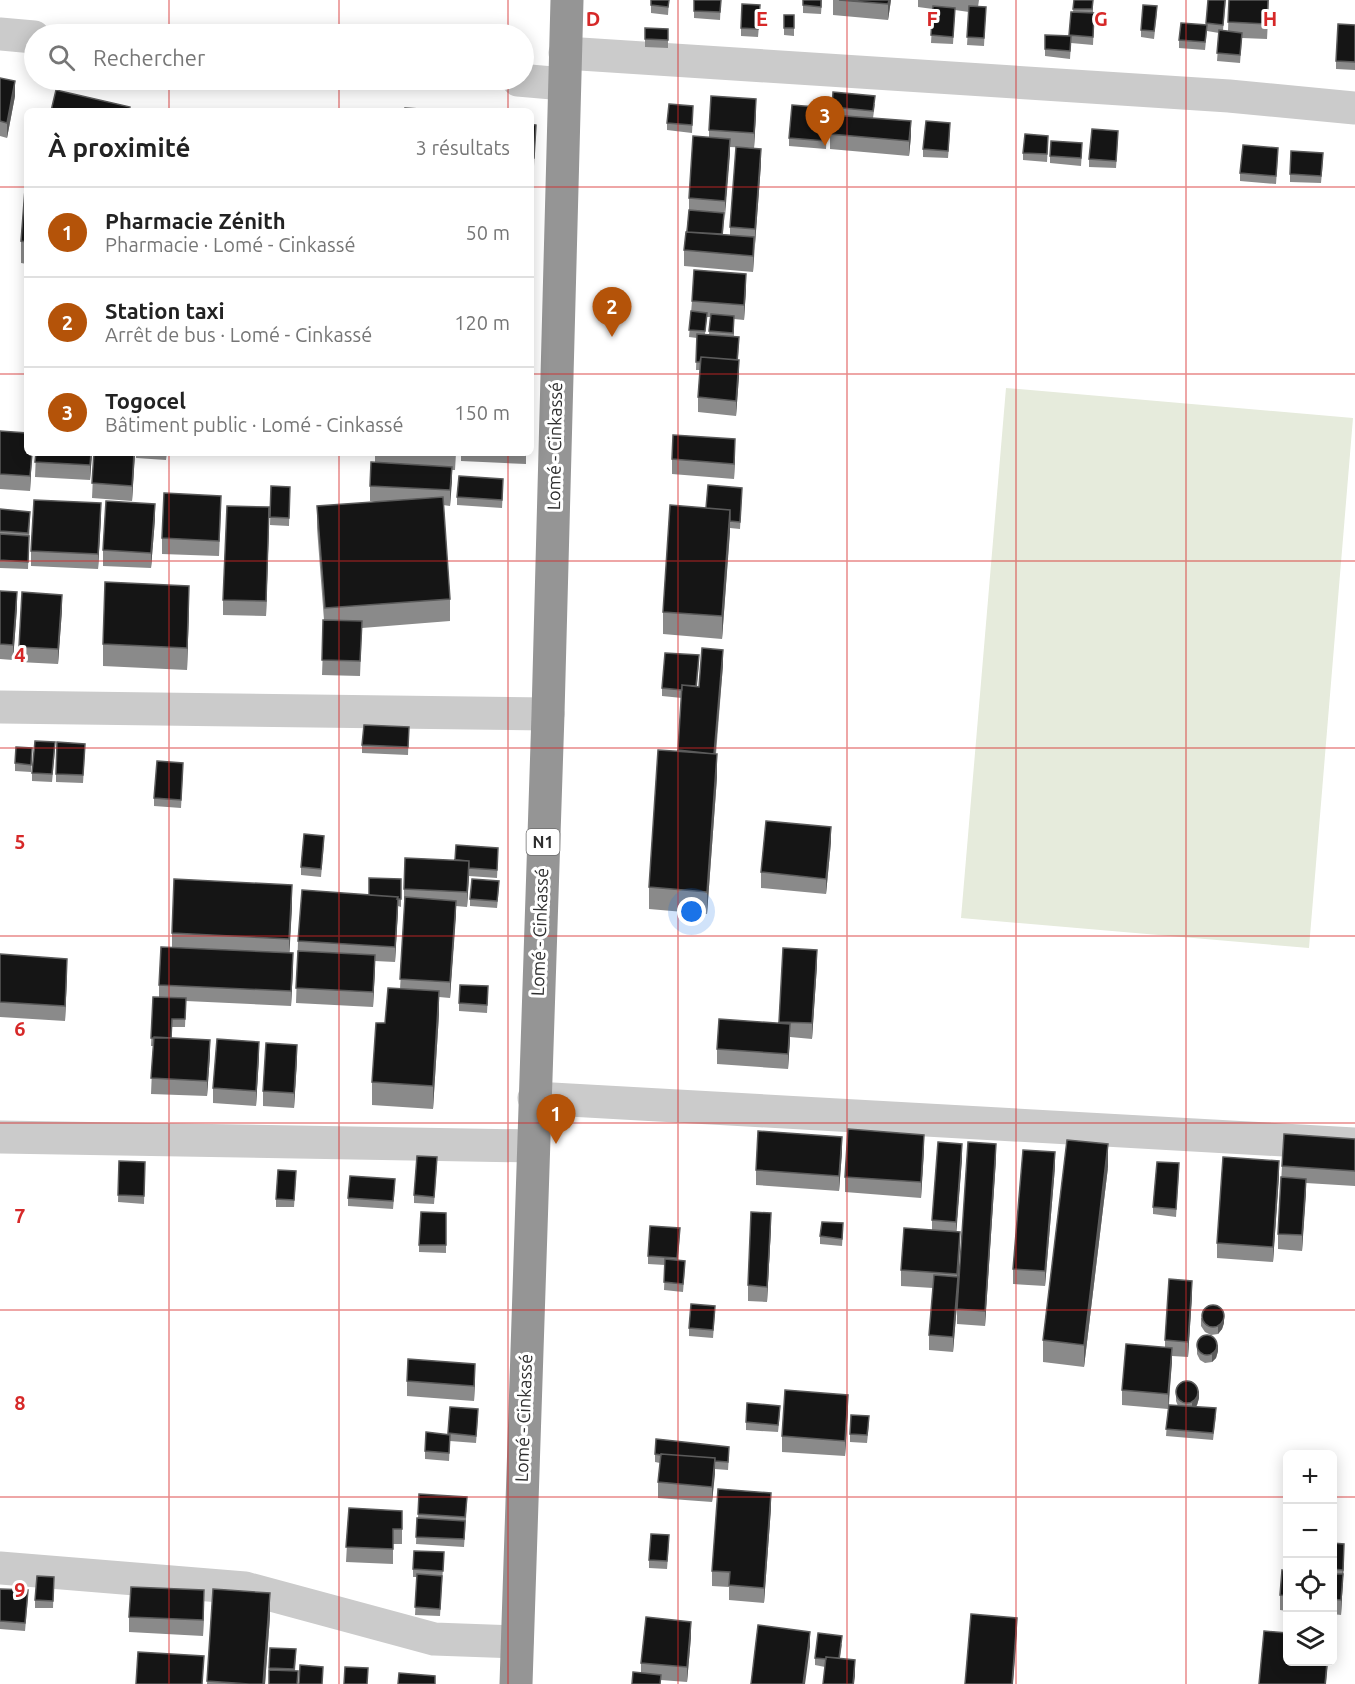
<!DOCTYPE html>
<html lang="fr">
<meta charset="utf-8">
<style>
body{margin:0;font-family:Ubuntu,sans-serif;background:#f6f6f6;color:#222}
.controls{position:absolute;right:18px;bottom:18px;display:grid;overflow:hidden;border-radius:9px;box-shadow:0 3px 15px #0003}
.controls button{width:54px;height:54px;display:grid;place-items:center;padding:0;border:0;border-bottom:2px solid #e0e0e0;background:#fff;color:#222;font:30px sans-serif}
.you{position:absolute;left:692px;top:912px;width:21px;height:21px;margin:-15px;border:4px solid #fff;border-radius:50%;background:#1a73e8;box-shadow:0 0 0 9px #1a73e833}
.badge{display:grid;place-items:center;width:39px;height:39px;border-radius:50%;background:#b45309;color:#fff;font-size:20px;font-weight:700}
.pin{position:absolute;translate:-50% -50px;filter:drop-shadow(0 2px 3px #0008)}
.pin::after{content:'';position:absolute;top:32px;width:21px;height:18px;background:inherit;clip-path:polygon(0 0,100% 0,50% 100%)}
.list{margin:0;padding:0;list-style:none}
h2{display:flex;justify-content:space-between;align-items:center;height:78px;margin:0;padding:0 24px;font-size:26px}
h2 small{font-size:20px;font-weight:400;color:#767676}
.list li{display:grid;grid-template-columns:39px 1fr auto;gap:18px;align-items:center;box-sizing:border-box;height:90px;padding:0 24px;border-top:2px solid #e0e0e0}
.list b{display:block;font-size:22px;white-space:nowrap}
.list p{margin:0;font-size:20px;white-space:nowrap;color:#767676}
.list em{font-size:20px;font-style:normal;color:#767676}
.icon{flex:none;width:33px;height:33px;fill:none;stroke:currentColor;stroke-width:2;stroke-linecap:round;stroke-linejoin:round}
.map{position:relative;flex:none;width:1355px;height:1684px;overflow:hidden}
.search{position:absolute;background:#fff;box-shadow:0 3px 15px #0003;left:24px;top:24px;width:510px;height:66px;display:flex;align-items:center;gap:15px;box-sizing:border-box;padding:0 21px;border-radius:33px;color:#767676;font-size:22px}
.panel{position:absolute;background:#fff;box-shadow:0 3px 15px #0003;left:24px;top:108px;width:510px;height:348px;border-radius:9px}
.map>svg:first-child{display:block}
.green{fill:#e6ebdc}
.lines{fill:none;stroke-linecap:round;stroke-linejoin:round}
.minor{stroke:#cbcbcb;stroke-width:33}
.highway{stroke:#959595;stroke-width:33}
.wall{fill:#8a8a8a;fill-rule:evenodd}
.shaded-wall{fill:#5b5b5b}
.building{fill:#151515;stroke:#5b5b5b;stroke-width:1.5}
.grid{fill:none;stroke:#d62828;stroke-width:1.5;stroke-opacity:0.55}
.labels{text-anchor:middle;stroke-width:6;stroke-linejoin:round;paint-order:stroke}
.shield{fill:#fff;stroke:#6d6d6d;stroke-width:1.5}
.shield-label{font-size:16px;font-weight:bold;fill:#2e2e2e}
.street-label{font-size:18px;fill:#2e2e2e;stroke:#fff}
.grid-label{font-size:20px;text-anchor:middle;font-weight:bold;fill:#d62828;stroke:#fff;stroke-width:6;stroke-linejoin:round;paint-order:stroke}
</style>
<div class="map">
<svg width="1355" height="1684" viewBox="0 0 1355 1684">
<rect width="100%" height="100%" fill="#fff"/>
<path class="green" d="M 1006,388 L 1353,418 L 1309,948 L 961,918 Z"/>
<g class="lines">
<path class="minor" d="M 0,34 L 34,37
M 565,53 L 1229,96 L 1355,108
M 518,80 L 564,84
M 0,707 L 548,714
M 534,1098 L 1355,1144
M 0,1137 L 532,1146
M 0,1568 L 245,1588 L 434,1639 L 517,1642"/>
<path class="highway" d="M 516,1684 L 548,714 L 567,0"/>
</g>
<path class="wall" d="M 651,0 L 669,0 L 668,15 L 651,13 Z
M 694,0 L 721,0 L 720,20 L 694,18 Z
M 803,0 L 822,0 L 821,14 L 803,13 Z
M 833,0 L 891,0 L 888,20 L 833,15 Z
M 918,0 L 979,0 L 978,7 L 986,7 L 984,46 L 967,45 L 969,12 L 955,10 L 953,44 L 931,43 L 933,9 L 918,7 Z
M 1074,0 L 1093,0 L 1093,13 L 1094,21 L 1093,45 L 1071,43 L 1070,59 L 1045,56 L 1045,49 L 1069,36 L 1071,12 L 1073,12 Z
M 1208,0 L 1226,0 L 1223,30 L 1228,31 L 1229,0 L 1269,0 L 1267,39 L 1242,38 L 1240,63 L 1217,61 L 1219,33 L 1207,31 L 1205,50 L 1179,48 L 1179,40 L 1206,25 Z
M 760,13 L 758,37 L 741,36 L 741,28 Z
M 1157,13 L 1154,39 L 1141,37 L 1141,30 Z
M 784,15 L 794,15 L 794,36 L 784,35 Z
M 1355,25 L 1355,70 L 1336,69 L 1336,61 Z
M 668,29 L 668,48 L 645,47 L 645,39 Z
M 0,78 L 15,96 L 7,138 L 0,136 Z
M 875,104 L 873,118 L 911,136 L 909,156 L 830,149 L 830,134 L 856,117 L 832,115 L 832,107 Z
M 693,114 L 692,133 L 667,130 L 667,123 Z
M 756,114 L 754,148 L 730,147 L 723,234 L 730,235 L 730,227 L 761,164 L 753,272 L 684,266 L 684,250 L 689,212 L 689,198 L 709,137 L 709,130 Z
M 828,115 L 826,149 L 789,146 L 789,138 Z
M 531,124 L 536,125 L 534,166 L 531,166 Z
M 950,131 L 948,158 L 923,157 L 923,149 Z
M 1118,139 L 1116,168 L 1089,167 L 1089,159 Z
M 1048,144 L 1047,162 L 1023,160 L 1023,153 Z
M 1082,151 L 1081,166 L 1050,163 L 1050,156 Z
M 1278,155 L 1276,184 L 1240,181 L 1240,173 Z
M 1323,161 L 1321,183 L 1290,182 L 1290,174 Z
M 27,176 L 27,264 L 21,263 L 21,241 Z
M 746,289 L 744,320 L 734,319 L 734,336 L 739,344 L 738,360 L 739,376 L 736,416 L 698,412 L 698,397 L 700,370 L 696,370 L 697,338 L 689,337 L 692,301 ZM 707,317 L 710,317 L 709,334 L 705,334 Z
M 27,338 L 27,382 L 25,382 L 25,367 Z
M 0,431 L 27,453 L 32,453 L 30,491 L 0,489 Z
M 36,453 L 92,453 L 90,480 L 35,477 Z
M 94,453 L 135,453 L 132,501 L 92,498 Z
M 136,453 L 167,453 L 166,460 L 136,458 Z
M 375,453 L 456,453 L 455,470 L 452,470 L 450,506 L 443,505 L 450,599 L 450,621 L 362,628 L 360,676 L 322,675 L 324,620 L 317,528 L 317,506 L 378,502 L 370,501 L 370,486 L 375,462 Z
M 461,453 L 526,453 L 526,464 L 461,461 Z
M 735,455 L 734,479 L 672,474 L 672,459 Z
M 271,486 L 290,487 L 289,526 L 270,525 Z
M 503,487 L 502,508 L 457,505 L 457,497 Z
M 742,495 L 740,529 L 730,528 L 722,639 L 663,634 L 663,612 L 706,508 Z
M 0,509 L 30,519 L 28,569 L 0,568 Z
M 221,511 L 219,556 L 162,554 L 162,538 Z
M 101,518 L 98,569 L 31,566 L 31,551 Z
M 155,519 L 151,568 L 103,566 L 103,550 Z
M 269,523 L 266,616 L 223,615 L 223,600 Z
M 0,591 L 17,608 L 13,660 L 0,659 Z
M 189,608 L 187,670 L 103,666 L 103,644 Z
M 62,610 L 58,664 L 19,662 L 19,647 Z
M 699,663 L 697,686 L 699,687 L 723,665 L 716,754 L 717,777 L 707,914 L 649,909 L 649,887 L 678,752 L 682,698 L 662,696 L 662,688 Z
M 409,727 L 408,755 L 362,753 L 362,745 Z
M 55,750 L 52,782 L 32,781 L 32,773 Z
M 85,752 L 83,783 L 56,782 L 56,774 Z
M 32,756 L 31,772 L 15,771 L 15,763 Z
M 183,771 L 181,808 L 154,806 L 154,798 Z
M 831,842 L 826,894 L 761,888 L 761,872 Z
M 324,844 L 321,877 L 301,875 L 301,867 Z
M 498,856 L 497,878 L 469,876 L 467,907 L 456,906 L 450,998 L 439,997 L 439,1014 L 433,1109 L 372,1105 L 372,1082 L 385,1023 L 400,989 L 405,904 L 404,904 L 404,889 L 455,860 Z
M 401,879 L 401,907 L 398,906 L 395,962 L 375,961 L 373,1007 L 296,1003 L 298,941 L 369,895 Z
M 499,888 L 497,908 L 470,906 L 470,899 Z
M 292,907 L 289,953 L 293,968 L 291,1006 L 186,1001 L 185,1027 L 172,1027 L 172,1038 L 210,1055 L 207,1096 L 151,1094 L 153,1046 L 151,1046 L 153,997 L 159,997 L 159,985 L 172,947 L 172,933 Z
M 783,948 L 817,965 L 812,1039 L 790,1037 L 788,1069 L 717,1064 L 717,1049 L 779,1023 Z
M 0,954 L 67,974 L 65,1021 L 0,1017 Z
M 488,994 L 487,1013 L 459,1011 L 459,1003 Z
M 259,1057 L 256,1106 L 213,1103 L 213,1088 Z
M 297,1060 L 294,1108 L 263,1106 L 263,1091 Z
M 1355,1139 L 1355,1186 L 1306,1183 L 1302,1251 L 1278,1249 L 1278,1234 L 1282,1166 Z
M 924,1150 L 921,1198 L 845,1192 L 845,1177 Z
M 842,1152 L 839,1191 L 756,1185 L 756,1170 Z
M 962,1159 L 956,1231 L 960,1247 L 958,1292 L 953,1352 L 929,1350 L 929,1335 L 933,1288 L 901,1286 L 901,1270 L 932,1230 L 932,1220 Z
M 996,1159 L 985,1326 L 957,1324 L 957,1309 Z
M 119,1161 L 145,1162 L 144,1204 L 118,1202 Z
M 437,1165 L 434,1204 L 414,1203 L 414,1195 Z
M 1055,1167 L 1045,1286 L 1013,1284 L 1013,1269 Z
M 1108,1167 L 1084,1367 L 1043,1362 L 1043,1340 Z
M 1179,1171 L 1176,1217 L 1153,1214 L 1153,1207 Z
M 1279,1176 L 1273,1262 L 1217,1258 L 1217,1243 Z
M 296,1178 L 294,1207 L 276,1207 L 276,1199 Z
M 395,1187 L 393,1209 L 348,1206 L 348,1198 Z
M 446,1213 L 446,1253 L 419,1252 L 419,1245 Z
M 771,1228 L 767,1302 L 748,1301 L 748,1285 Z
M 843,1231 L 842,1246 L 820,1244 L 820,1236 Z
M 680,1235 L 678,1260 L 685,1268 L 683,1292 L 664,1290 L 665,1265 L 648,1264 L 648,1256 Z
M 1192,1296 L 1188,1357 L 1172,1356 L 1169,1405 L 1178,1406 L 1176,1401 L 1176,1393 L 1199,1398 L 1197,1405 L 1196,1407 L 1216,1416 L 1213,1440 L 1166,1436 L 1168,1409 L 1122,1405 L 1122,1390 L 1165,1347 L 1165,1340 Z
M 715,1313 L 713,1338 L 689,1336 L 689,1328 Z
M 1201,1318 L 1224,1323 L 1222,1329 L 1218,1334 L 1211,1335 L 1205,1332 L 1201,1326 Z
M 1197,1346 L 1218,1351 L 1216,1358 L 1212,1362 L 1205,1363 L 1200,1360 L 1197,1354 Z
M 475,1379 L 474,1401 L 407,1396 L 407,1381 Z
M 848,1410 L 845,1456 L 782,1452 L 782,1436 Z
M 780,1414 L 778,1432 L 746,1430 L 746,1422 Z
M 478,1417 L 476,1443 L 450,1441 L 449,1461 L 425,1459 L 425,1451 L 448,1434 L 448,1433 Z
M 869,1424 L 867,1443 L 850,1442 L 850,1434 Z
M 655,1454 L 729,1455 L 728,1470 L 715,1469 L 712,1502 L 658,1498 L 658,1482 L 660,1463 L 655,1462 Z
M 419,1494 L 467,1505 L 464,1547 L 416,1544 L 417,1518 L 418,1518 Z
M 349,1508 L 402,1527 L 402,1544 L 393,1544 L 393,1564 L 346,1562 Z
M 771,1508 L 764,1603 L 729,1600 L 729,1587 L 712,1586 L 712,1571 Z
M 669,1543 L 667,1569 L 649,1568 L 649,1560 Z
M 1332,1543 L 1344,1559 L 1341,1615 L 1332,1614 Z
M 1287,1545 L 1287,1611 L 1280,1610 L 1280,1595 L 1286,1570 Z
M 444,1552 L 440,1616 L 415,1615 L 417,1577 L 413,1577 L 413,1569 Z
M 54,1577 L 53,1608 L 35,1608 L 35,1600 Z
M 0,1589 L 28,1598 L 25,1631 L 0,1629 Z
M 213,1589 L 270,1616 L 265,1684 L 207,1684 Z
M 204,1605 L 203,1636 L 129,1632 L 129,1617 Z
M 691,1637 L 687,1682 L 661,1680 L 660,1684 L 632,1684 L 641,1673 L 641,1663 Z
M 842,1644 L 840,1658 L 855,1676 L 825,1667 L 815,1665 L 815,1658 Z
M 270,1648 L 296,1657 L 295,1671 L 298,1671 L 297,1684 L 269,1684 Z"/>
<path class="shaded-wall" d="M 889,0 L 891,0 L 888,20 L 888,4 Z
M 15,81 L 15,96 L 7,138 L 7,123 Z
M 756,99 L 756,114 L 754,148 L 754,133 Z
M 911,121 L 911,136 L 909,156 L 909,141 Z
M 730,139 L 730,154 L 725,216 L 725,201 Z
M 761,149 L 761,164 L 755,244 L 755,229 Z
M 754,237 L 754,252 L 753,272 L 753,256 Z
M 746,274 L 746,289 L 744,320 L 744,305 Z
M 739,360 L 739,376 L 736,416 L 736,401 Z
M 735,439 L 735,455 L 734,479 L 734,464 Z
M 32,453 L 30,491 L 30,476 Z
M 91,453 L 92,453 L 90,480 L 90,465 Z
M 134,453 L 135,453 L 132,501 L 132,486 Z
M 452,467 L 452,482 L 450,506 L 450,490 Z
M 101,503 L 101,518 L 98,569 L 98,554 Z
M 155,504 L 155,519 L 151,568 L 151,553 Z
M 269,507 L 269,523 L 266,616 L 266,601 Z
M 730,510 L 730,532 L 722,639 L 722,616 Z
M 189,586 L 189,608 L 187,670 L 187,648 Z
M 17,592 L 17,608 L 13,660 L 13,645 Z
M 62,595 L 62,610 L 58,664 L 58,649 Z
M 723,650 L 723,665 L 714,769 L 714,754 Z
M 717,754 L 717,777 L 707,914 L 707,892 Z
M 831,827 L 831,842 L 826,894 L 826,879 Z
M 469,861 L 469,876 L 467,907 L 467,892 Z
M 292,885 L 292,907 L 289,961 L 289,939 Z
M 398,897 L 398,912 L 395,962 L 395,947 Z
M 456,901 L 456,916 L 450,998 L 450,982 Z
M 817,950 L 817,965 L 812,1039 L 812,1023 Z
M 293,953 L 293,968 L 291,1006 L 291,991 Z
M 375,955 L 375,971 L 373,1007 L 373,992 Z
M 67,959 L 67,974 L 65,1021 L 65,1006 Z
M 439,991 L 439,1014 L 433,1109 L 433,1086 Z
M 790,1024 L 790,1039 L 788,1069 L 788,1054 Z
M 210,1040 L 210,1055 L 207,1096 L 207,1081 Z
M 259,1042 L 259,1057 L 256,1106 L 256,1091 Z
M 297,1045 L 297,1060 L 294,1108 L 294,1093 Z
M 924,1135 L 924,1150 L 921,1198 L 921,1182 Z
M 842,1137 L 842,1152 L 839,1191 L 839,1176 Z
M 962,1144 L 962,1159 L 956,1237 L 956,1222 Z
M 996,1144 L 996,1159 L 985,1326 L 985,1311 Z
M 1108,1144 L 1108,1167 L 1084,1367 L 1084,1345 Z
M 1055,1152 L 1055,1167 L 1045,1286 L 1045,1271 Z
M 1279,1161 L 1279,1176 L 1273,1262 L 1273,1247 Z
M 1306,1179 L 1306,1194 L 1302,1251 L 1302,1235 Z
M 771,1213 L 771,1228 L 767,1302 L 767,1287 Z
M 960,1232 L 958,1292 L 953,1352 L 953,1337 Z
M 1192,1281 L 1192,1296 L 1188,1357 L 1188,1342 Z
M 1224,1315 L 1224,1323 L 1222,1329 L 1218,1334 L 1218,1326 Z
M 1218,1344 L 1218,1351 L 1216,1358 L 1212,1362 L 1212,1354 Z
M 1172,1348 L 1172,1363 L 1168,1409 L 1168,1394 Z
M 475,1364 L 475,1379 L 474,1401 L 474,1386 Z
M 1199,1390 L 1199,1398 L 1197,1405 L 1192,1410 L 1192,1403 Z
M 848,1395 L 848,1410 L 845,1456 L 845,1441 Z
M 715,1458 L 715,1474 L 712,1502 L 712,1487 Z
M 771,1493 L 771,1508 L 764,1603 L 764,1588 Z
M 1344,1544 L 1344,1559 L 1341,1615 L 1341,1600 Z
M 204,1590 L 204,1605 L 203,1636 L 203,1620 Z
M 270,1593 L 270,1616 L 265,1684 L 263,1684 Z
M 1017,1618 L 1017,1633 L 1013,1684 L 1012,1684 Z
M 691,1622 L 691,1637 L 687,1682 L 687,1667 Z
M 810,1632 L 810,1647 L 805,1684 L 803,1684 Z
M 855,1660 L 855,1676 L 854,1684 L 853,1684 Z
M 1327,1662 L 1328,1662 L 1326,1684 L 1325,1684 Z"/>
<path class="building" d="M 651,0 L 669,0 L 668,7 L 651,5 Z
M 694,0 L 721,0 L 720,12 L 694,11 Z
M 803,0 L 821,0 L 821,7 L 803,5 Z
M 839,0 L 889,0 L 888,4 Z
M 1074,0 L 1093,0 L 1092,9 L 1073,9 Z
M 1208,0 L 1225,0 L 1223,25 L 1206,23 Z
M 1229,0 L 1268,0 L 1267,24 L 1228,22 Z
M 742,4 L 760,5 L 758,29 L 741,28 Z
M 1143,5 L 1157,6 L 1154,31 L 1141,30 Z
M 933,6 L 955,8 L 953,37 L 931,35 Z
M 969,6 L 986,7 L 984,38 L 967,37 Z
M 1071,12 L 1094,13 L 1093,37 L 1069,35 Z
M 784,15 L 794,15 L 794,28 L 784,28 Z
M 1181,23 L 1207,25 L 1205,42 L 1179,40 Z
M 1338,24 L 1355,25 L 1355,62 L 1336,61 Z
M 645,28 L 668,29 L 668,40 L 645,39 Z
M 1219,30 L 1242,33 L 1240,55 L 1217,53 Z
M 1045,35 L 1071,36 L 1070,51 L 1045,49 Z
M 0,78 L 15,81 L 7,123 L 0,121 Z
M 56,90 L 130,107 L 129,111 L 51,111 Z
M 833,92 L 875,96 L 873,111 L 832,107 Z
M 711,96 L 756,99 L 754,133 L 709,130 Z
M 669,104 L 693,106 L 692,125 L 667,123 Z
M 792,105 L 828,108 L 826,141 L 789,138 Z
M 405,108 L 435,110 L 435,111 L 405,111 Z
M 832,115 L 911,121 L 909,141 L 830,134 Z
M 926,121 L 950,123 L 948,151 L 923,149 Z
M 531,124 L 536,125 L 534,158 L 531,158 Z
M 1092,129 L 1118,131 L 1116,161 L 1089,159 Z
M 1025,134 L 1048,136 L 1047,154 L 1023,153 Z
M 693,136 L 730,139 L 725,201 L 689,198 Z
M 1051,141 L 1082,143 L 1081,158 L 1050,156 Z
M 1243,145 L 1278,148 L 1276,176 L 1240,173 Z
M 736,147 L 761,149 L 755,229 L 730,227 Z
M 1291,151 L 1323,153 L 1321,176 L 1290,174 Z
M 26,176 L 27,176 L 27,242 L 21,241 Z
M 689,210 L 724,213 L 722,234 L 687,232 Z
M 686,232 L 754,237 L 753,256 L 684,250 Z
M 694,270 L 746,274 L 744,305 L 692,301 Z
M 691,311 L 707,313 L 705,331 L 689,330 Z
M 711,314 L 734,316 L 733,333 L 709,331 Z
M 697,334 L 739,337 L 737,360 L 701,357 L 700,362 L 696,362 Z
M 27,338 L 27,367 L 25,367 Z
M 701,357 L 739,360 L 736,401 L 698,397 Z
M 0,431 L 27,433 L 27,453 L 32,453 L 30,476 L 0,474 Z
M 673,435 L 735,439 L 734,464 L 672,459 Z
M 36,453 L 91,453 L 90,465 L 35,462 Z
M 94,453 L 134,453 L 132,486 L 92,483 Z
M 428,453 L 455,453 L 455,454 Z
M 371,462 L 452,467 L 450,490 L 370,486 Z
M 459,476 L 503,479 L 502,500 L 457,497 Z
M 708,485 L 742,488 L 740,522 L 730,521 L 730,510 L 706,508 Z
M 271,486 L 290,487 L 289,518 L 270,517 Z
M 164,493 L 221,496 L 219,541 L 162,538 Z
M 443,497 L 450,599 L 325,608 L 317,506 Z
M 34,500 L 101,503 L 98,554 L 31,551 Z
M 106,501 L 155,504 L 151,553 L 103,550 Z
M 670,505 L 730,510 L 722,616 L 663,612 Z
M 227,506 L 269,507 L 266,601 L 223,600 Z
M 0,509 L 30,512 L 28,533 L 0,531 Z
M 0,534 L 29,536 L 28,562 L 0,560 Z
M 105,582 L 189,586 L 187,648 L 103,644 Z
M 0,591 L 17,592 L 13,645 L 0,644 Z
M 22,592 L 62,595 L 58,649 L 19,647 Z
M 323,620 L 362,621 L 360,661 L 322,660 Z
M 702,648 L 723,650 L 714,754 L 678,750 L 682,685 L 699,687 Z
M 665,653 L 699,655 L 696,686 L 682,685 L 682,690 L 662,688 Z
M 364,725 L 409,727 L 408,747 L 362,745 Z
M 35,741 L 55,742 L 52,774 L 32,773 Z
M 57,742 L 85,744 L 83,775 L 56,774 Z
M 16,747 L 32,748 L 31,765 L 15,763 Z
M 658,750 L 717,754 L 707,892 L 649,887 Z
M 157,761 L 183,763 L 181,800 L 154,798 Z
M 766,821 L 831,827 L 826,879 L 761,872 Z
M 304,834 L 324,836 L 321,869 L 301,867 Z
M 456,845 L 498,848 L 497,870 L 469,868 L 469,861 L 455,860 Z
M 405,858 L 469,861 L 467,892 L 404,889 Z
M 369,878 L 401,879 L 401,899 L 397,899 L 398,897 L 369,895 Z
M 174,879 L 292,885 L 289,939 L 172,933 Z
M 472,879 L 499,881 L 497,901 L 470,899 Z
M 302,890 L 398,897 L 395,947 L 298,941 Z
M 405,897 L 456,901 L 450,982 L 400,979 Z
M 161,947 L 293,953 L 291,991 L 159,985 Z
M 783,948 L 817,950 L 812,1023 L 779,1022 Z
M 298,951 L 375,955 L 373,992 L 296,988 Z
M 0,954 L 67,959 L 65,1006 L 0,1002 Z
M 460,985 L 488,986 L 487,1005 L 459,1003 Z
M 388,988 L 439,991 L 433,1086 L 372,1082 L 376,1023 L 385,1023 Z
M 153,997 L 186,998 L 185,1019 L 172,1019 L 171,1038 L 151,1038 Z
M 719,1019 L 790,1024 L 788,1054 L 717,1049 Z
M 154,1037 L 210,1040 L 207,1081 L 151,1078 Z
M 217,1039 L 259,1042 L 256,1091 L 213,1088 Z
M 266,1043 L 297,1045 L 294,1093 L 263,1091 Z
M 848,1129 L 924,1135 L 921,1182 L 845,1177 Z
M 758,1131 L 842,1137 L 839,1176 L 756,1170 Z
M 1284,1134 L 1355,1139 L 1355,1171 L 1282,1166 Z
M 1067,1140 L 1108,1144 L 1084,1345 L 1043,1340 Z
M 938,1142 L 962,1144 L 956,1222 L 932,1220 Z
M 968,1142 L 996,1144 L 985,1311 L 957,1309 Z
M 1023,1150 L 1055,1152 L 1045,1271 L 1013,1269 Z
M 417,1156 L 437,1157 L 434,1197 L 414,1195 Z
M 1223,1157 L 1279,1161 L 1273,1247 L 1217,1243 Z
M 119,1161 L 145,1162 L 144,1196 L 118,1195 Z
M 1157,1162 L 1179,1163 L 1176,1209 L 1153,1207 Z
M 278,1170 L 296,1171 L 294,1200 L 276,1199 Z
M 350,1176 L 395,1179 L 393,1201 L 348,1198 Z
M 1281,1177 L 1306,1179 L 1302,1235 L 1278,1234 Z
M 421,1212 L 446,1213 L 446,1245 L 419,1245 Z
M 751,1212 L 771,1213 L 767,1287 L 748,1285 Z
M 822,1222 L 843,1223 L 842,1239 L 820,1236 Z
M 650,1226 L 680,1228 L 677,1258 L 648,1256 Z
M 904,1228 L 960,1232 L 957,1274 L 901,1270 Z
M 665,1259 L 685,1261 L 683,1284 L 664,1282 Z
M 934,1275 L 958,1277 L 953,1337 L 929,1335 Z
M 1169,1279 L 1192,1281 L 1188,1342 L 1165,1340 Z
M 691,1304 L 715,1306 L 713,1330 L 689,1328 Z
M1202 1316a11 11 0 1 1 22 0a11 11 0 1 1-22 0Z
M1197 1345a10 10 0 1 1 20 0a10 10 0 1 1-20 0Z
M 1126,1344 L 1172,1348 L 1168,1394 L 1122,1390 Z
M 408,1359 L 475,1364 L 474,1386 L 407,1381 Z
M1176 1392a11 11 0 1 1 22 0a11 11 0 1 1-22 0Z
M 785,1390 L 848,1395 L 845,1441 L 782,1436 Z
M 747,1403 L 780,1406 L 778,1425 L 746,1422 Z
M 1169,1405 L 1216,1408 L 1213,1433 L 1166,1429 Z
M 450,1407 L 478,1409 L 476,1436 L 448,1433 Z
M 851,1415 L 869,1416 L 867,1435 L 850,1434 Z
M 426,1432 L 450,1435 L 449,1453 L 425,1451 Z
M 656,1439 L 729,1447 L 728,1462 L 715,1461 L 715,1458 L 661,1454 L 661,1455 L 655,1454 Z
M 661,1454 L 715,1458 L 712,1487 L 658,1482 Z
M 718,1489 L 771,1493 L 764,1588 L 729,1585 L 730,1572 L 712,1571 Z
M 419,1494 L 467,1497 L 465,1517 L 418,1514 Z
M 349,1508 L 402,1511 L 402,1529 L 393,1529 L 393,1549 L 346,1547 Z
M 417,1518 L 465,1521 L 464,1539 L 416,1537 Z
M 651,1534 L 669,1535 L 667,1561 L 649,1560 Z
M 1332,1543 L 1344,1544 L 1343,1570 L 1332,1569 Z
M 1287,1545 L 1287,1566 L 1286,1566 Z
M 414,1551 L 444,1552 L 443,1571 L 413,1569 Z
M 1282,1570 L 1287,1571 L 1287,1596 L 1280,1595 Z
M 417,1574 L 442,1576 L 440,1609 L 415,1607 Z
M 1332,1574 L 1343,1574 L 1341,1600 L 1332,1599 Z
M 37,1576 L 54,1577 L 53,1601 L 35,1600 Z
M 131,1587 L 204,1590 L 203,1620 L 129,1617 Z
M 0,1589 L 28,1590 L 25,1623 L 0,1621 Z
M 213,1589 L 270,1593 L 263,1684 L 249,1684 L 207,1681 Z
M 971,1614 L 1017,1618 L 1012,1684 L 965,1684 Z
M 646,1617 L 691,1622 L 687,1667 L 641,1663 Z
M 758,1625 L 810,1632 L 803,1684 L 751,1684 Z
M 1264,1631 L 1287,1633 L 1287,1662 L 1327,1662 L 1325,1684 L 1259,1684 Z
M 818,1633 L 842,1636 L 839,1658 L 826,1657 L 826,1659 L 815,1658 Z
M 270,1648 L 296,1649 L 294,1669 L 269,1668 Z
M 138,1652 L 204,1656 L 202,1684 L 136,1684 Z
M 826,1657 L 855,1660 L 853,1684 L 823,1684 Z
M 300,1665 L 323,1667 L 322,1684 L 299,1684 Z
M 345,1667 L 368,1668 L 367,1684 L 344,1684 Z
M 269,1670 L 298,1671 L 297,1684 L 269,1684 Z
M 633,1672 L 661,1675 L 660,1684 L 632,1684 Z
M 399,1673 L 435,1676 L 435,1684 L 398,1684 Z"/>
<path class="grid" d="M 169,0 L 169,34M 339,0 L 339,34M 508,0 L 508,34M 678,0 L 678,1684M 847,0 L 847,1684M 1016,0 L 1016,1684M 1186,0 L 1186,1684M 169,80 L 169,111M 339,80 L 339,111M 508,80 L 508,111M 0,187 L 27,187M 531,187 L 1355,187M 0,374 L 27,374M 531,374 L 1355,374M 169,453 L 169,1684M 339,453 L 339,1684M 508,453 L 508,1684M 0,561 L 1355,561M 0,748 L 1355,748M 0,936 L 1355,936M 0,1123 L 1355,1123M 0,1310 L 1355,1310M 0,1497 L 1288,1497M 1332,1497 L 1355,1497"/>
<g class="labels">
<rect class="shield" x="526.5" y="829" width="33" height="26" rx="4.5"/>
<g class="shield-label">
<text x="543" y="848">N1</text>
</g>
<g class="street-label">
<text transform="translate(555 446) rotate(-89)" y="6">Lomé - Cinkassé</text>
<text transform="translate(540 932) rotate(-88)" y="6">Lomé - Cinkassé</text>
<text transform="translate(524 1418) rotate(-88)" y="6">Lomé - Cinkassé</text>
</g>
</g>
<g class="grid-label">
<text x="593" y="26">D</text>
<text x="762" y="26">E</text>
<text x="932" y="26">F</text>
<text x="1101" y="26">G</text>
<text x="1270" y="26">H</text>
<text x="20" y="662">4</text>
<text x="20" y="849">5</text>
<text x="20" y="1036">6</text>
<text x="20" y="1223">7</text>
<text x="20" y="1410">8</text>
<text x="20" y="1597">9</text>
</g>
</svg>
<div class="controls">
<button>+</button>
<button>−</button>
<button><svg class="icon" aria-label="locate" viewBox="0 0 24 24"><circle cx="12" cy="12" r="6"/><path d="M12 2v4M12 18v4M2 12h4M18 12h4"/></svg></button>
<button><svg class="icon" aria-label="layers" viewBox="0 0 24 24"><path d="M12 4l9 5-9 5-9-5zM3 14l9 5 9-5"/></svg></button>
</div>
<div class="you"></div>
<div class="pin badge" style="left:556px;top:1144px">1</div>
<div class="pin badge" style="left:612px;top:337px">2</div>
<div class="pin badge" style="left:825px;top:146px">3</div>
<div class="search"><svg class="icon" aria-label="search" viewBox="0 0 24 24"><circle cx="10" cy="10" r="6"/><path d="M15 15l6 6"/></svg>Rechercher</div>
<section class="panel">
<h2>À proximité<small>3 résultats</small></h2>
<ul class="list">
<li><span class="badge">1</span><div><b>Pharmacie Zénith</b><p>Pharmacie · Lomé - Cinkassé</p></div><em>50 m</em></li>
<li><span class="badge">2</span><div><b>Station taxi</b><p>Arrêt de bus · Lomé - Cinkassé</p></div><em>120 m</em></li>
<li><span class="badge">3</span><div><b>Togocel</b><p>Bâtiment public · Lomé - Cinkassé</p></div><em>150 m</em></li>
</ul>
</section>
</div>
